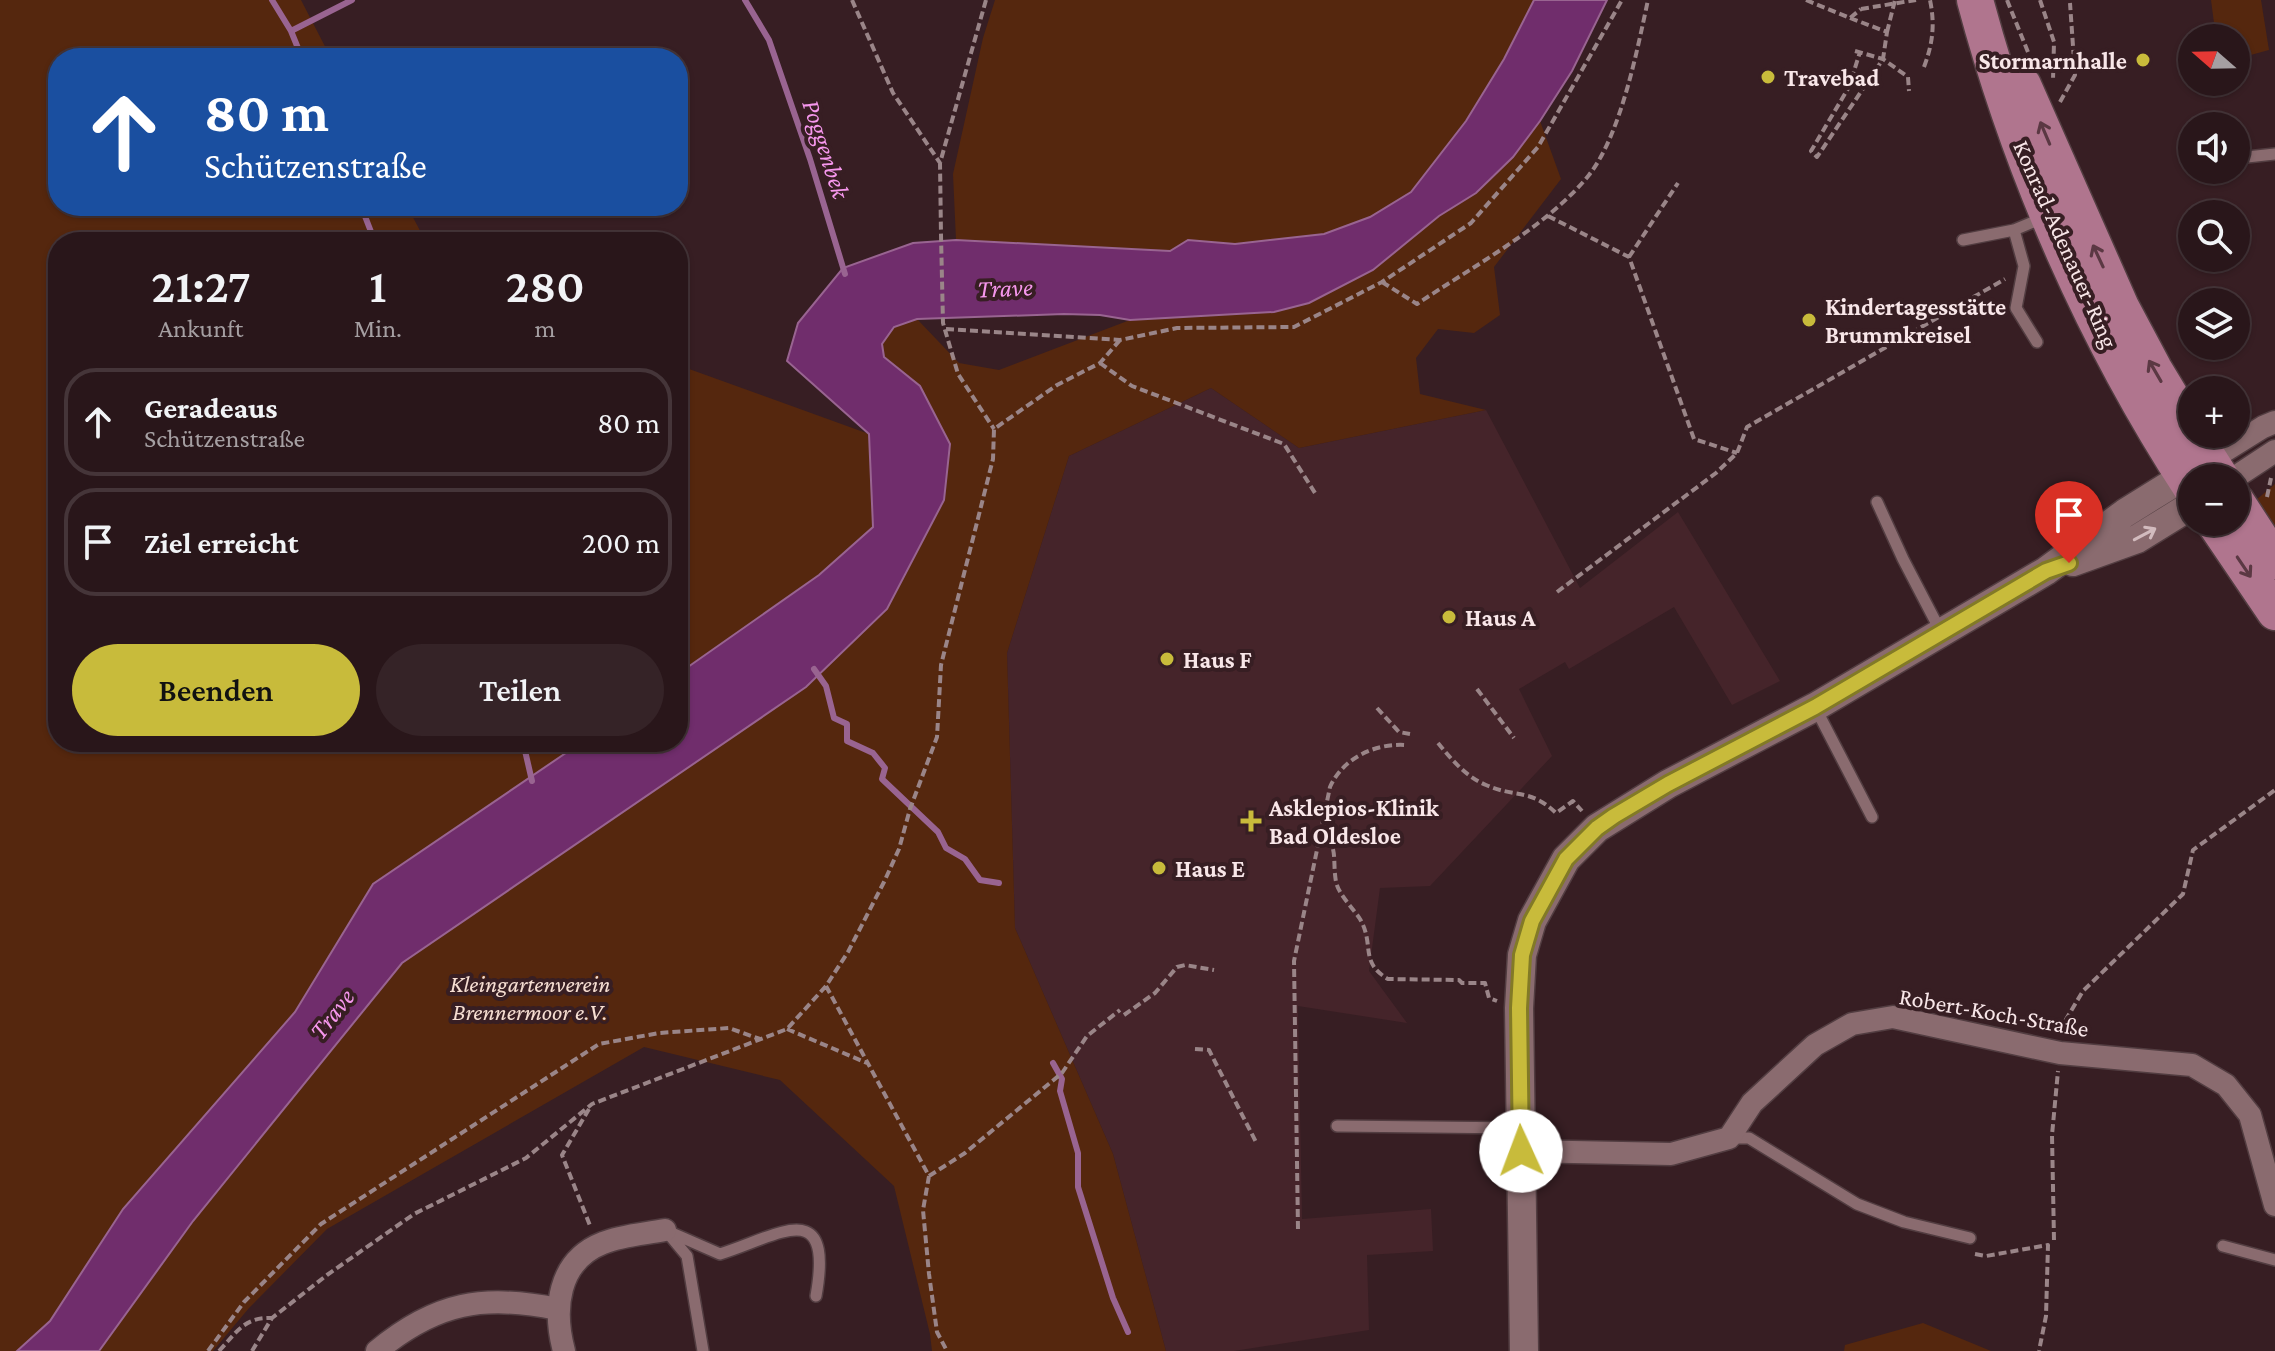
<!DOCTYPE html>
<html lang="de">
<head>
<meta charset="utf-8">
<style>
	:root { --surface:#29161a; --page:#352327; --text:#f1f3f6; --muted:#a59fa2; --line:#453539; --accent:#c8bb3b }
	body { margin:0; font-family:"Crimson Pro",serif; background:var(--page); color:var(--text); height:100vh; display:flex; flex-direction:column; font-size:30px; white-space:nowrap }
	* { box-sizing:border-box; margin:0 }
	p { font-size:26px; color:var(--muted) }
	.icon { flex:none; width:44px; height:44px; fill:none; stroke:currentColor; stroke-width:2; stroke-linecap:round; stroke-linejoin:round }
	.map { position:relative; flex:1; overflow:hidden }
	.sheet { position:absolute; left:48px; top:232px; width:640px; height:520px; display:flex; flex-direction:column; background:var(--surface); border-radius:32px; box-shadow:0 2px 6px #0004,0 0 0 2px var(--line) }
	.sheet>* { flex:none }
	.top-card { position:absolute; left:48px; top:48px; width:640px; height:168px; border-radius:32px; box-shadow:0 2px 6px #0004,0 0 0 2px var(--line); background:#1a4fa0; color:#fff; overflow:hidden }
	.needle { width:52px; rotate:290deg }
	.fabs { position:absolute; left:2178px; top:24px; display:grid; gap:16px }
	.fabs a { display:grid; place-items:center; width:72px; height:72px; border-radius:50%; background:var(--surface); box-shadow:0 2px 6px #0004,0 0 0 2px var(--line); font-size:40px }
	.pin { position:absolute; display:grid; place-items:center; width:68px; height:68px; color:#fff; margin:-82px -34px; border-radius:50% 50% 50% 0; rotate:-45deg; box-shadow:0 0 8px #0007 }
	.pin .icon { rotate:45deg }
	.me { position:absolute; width:88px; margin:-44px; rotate:358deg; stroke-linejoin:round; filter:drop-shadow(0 0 6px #0008) }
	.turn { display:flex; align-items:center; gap:28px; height:168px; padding:0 24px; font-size:36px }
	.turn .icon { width:104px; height:104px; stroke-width:2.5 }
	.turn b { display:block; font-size:56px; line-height:68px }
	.eta { display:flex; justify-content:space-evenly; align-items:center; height:136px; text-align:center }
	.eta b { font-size:48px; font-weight:600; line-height:56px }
	.button { display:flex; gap:16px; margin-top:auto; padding:16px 24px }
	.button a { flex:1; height:92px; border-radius:48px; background:var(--accent); color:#111; font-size:32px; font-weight:600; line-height:92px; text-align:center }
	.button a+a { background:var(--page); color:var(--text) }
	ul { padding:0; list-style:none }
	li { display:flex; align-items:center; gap:24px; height:108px; margin:0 16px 12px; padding:0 8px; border:4px solid var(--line); border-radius:32px }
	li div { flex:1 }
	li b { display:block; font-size:30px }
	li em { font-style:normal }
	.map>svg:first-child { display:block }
	.built { fill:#45242a }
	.green { fill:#55270e }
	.water { fill:#702d6c; stroke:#996491; stroke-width:2 }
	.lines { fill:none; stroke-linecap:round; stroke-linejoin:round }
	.stream { stroke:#996491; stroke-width:6 }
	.service-casing { stroke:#523d41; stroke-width:14 }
	.minor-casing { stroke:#523d41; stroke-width:25 }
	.tertiary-casing { stroke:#523d41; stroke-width:31 }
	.primary-casing { stroke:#523d41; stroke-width:39 }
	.path { stroke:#9a8588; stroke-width:4; stroke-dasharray:8 4; stroke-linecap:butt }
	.service { stroke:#8a6b6f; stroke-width:11 }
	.minor { stroke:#8a6b6f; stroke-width:22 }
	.tertiary { stroke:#8a6b6f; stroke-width:28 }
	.primary { stroke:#b0758e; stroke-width:36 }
	.path-bridge { stroke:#9a8588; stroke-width:4; stroke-dasharray:8 4; stroke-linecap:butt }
	.oneway { stroke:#5b3843 }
	.oneway2 { stroke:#d2bbbe }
	.route-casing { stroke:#827a26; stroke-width:20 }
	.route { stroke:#c8bb3b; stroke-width:14 }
	.poi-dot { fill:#c8bb3b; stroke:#371e23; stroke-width:3 }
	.labels { text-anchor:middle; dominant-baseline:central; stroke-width:8; stroke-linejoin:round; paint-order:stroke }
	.poi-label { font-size:24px; font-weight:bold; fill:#f8e6e8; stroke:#371e23; text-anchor:start }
	.street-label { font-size:24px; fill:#f8e6e8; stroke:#371e23 }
	.park-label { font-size:24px; font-style:italic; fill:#f6ded2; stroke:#371e23 }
	.water-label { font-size:26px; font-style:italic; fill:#f697ed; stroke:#371e23 }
</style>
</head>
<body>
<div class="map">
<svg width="2275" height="1351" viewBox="0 0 2275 1351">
	<rect width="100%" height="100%" fill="#371e23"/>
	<path class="built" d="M1211 388 1299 448 1486 410 1580 588 1678 512 1780 681 1732 705 1674 607 1569 669 1565 662 1519 689 1552 756 1430 886 1380 888 1369 971 1407 1023 1298 1006 1302 1219 1431 1209 1433 1251 1367 1255 1369 1330 1234 1351H1166L1113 1154 1015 928 1007 653 1069 456Z"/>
	<path class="green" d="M0 0H301L331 58H58V206H407L426 242H58V742H582L373 884 295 1012 123 1209 50 1321 17 1351H0Z
		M995 0H1534L1504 59 1466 121 1411 192 1370 217 1324 234 1235 244 1188 240 1170 251 1150 252 956 240 953 174 983 38Z
		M2211 0H2261L2269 50 2236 59V38H2216Z
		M1540 121 1561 179 1494 267 1500 315 1474 333 1438 329 1416 358 1420 394 1486 410 1299 448 1211 388 1069 456 1007 653 1015 928 1113 1154 1166 1351H932L930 1334 894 1186 780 1080 644 1047 327 1229 249 1308 213 1351H99L193 1221 402 963 580 841 887 610 920 386 884 357 882 344 894 327 917 319 959 363 999 370 1130 320 1274 312 1476 193 1513 157Z
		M678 365 869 434 873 527 819 575 678 674Z
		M2275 484V529L2256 500Z
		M1923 1323 1991 1351H1844L1845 1345Z"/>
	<path class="water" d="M1534 0H1607L1572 71 1540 121 1513 157 1476 193 1439 216 1373 270 1309 303 1274 312 1130 320 1100 315 1064 314 917 319 894 327 882 344 884 357 920 386 950 444 944 500 887 609 806 687 402 963 193 1221 99 1351H17L50 1321 123 1209 295 1012 373 884 582 742H678V674L819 575 873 527 869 434 787 361 798 323 843 268 913 243 956 240 1170 251 1188 240 1235 244 1324 234 1370 217 1411 192 1466 121 1504 59Z"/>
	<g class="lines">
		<path class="stream" d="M272 0 291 31 302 58
			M745 0 769 40 810 159 845 274
			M291 31 352 0
			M361 206 375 242
			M814 669 826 686 834 718 847 724V741L873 753 885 768 882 779 938 832 946 848 965 859 980 880 999 883
			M523 742 532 781
			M1053 1063 1062 1079 1060 1091 1078 1153V1187L1113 1298 1128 1332"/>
		<defs>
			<path id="service" d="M2247 157 2275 154
				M2014 230 2024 266 2016 308 2037 342
				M1963 240 2014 230 2045 217
				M1877 502 1903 559 1941 632
				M1815 707 1872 817
				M1337 1126 1520 1128
				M1730 1138H1749L1857 1204 1904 1222 1970 1238
				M665 1230 720 1254C778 1236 834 1194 816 1296
				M667 1232 687 1256 703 1351
				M2223 1246 2275 1260"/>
			<path id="minor" d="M2210 460 2263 427 2275 422
				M2234 478 2275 451
				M1521 1151 1671 1154 1729 1138 1752 1103 1815 1045 1852 1024 1893 1017 2060 1053 2192 1065 2226 1085 2250 1115 2275 1205
				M377 1351C436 1302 484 1294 557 1309
				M564 1351C553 1310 557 1261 603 1243 622 1235 644 1234 665 1230"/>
			<path id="tertiary" d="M2073 562 2137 539 2192 505
				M1524 1351 1519 1008 1522 955 1532 921 1566 859 1597 828 1668 784 1815 707 2046 571 2125 513 2199 467"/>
			<path id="primary" d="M1975 0C2021 172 2095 340 2192 489
				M2023 85 2121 307 2154 369 2192 432
				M2193 434 2221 478
				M2236 501 2275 561
				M2214 522 2275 612"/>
		</defs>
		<use href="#service" class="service-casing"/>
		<use href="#minor" class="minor-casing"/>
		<use href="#tertiary" class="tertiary-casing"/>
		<use href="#primary" class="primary-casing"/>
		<path class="path" d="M852 0 893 93 940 163
			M986 0 940 163 941 235 943 323 958 374 994 429
			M1806 0 1850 18 1861 9
			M2007 0 2030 57
			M2040 0 2054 42 2053 80
			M1850 18 1887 32 1883 59 1817 157 1811 151 1849 87 1860 52
			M1887 32 1895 0
			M1855 51 1883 59 1908 77 1909 91
			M1924 67C1933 43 1935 24 1930 0
			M2060 102 2075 75 2070 3
			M1548 216 1629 257 1694 439 1737 453
			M1629 257 1678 183
			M1382 282 1417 304C1472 267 1548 226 1589 175 1621 134 1637 51 1648 0
			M946 329 1120 340 1177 328 1294 327 1382 282 1471 223 1538 147 1622 0
			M1100 363 1132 386 1284 444 1315 493
			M2267 497 2271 478
			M1557 592 1716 473 1737 453 1747 427 2005 279
			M1477 689 1514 738
			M1377 708 1399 732 1410 734
			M1438 743C1452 760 1465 776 1486 785 1515 798 1530 788 1556 813L1573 801 1582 811
			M1322 828C1339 850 1332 858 1336 882 1339 895 1353 908 1360 919 1375 945 1359 962 1388 979L1459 980 1462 983H1485L1489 998 1497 1001
			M826 986 929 1176 923 1210 929 1274 937 1332 947 1351
			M1124 1015 1155 993 1177 967 1185 965 1214 970
			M787 1029 867 1063
			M2059 1031 2083 991 2183 894 2193 850 2275 790
			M1195 1049 1209 1050 1257 1144
			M589 1109 562 1155 591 1228
			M929 1176 965 1153 1062 1073 1087 1036 1120 1010
			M1298 1229 1294 961 1330 787C1343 758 1375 743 1406 745
			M2054 1240 2052 1135 2058 1071
			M1975 1254 1986 1256 2048 1245 2046 1316 2039 1351
			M208 1351 244 1302 321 1224 599 1044 659 1033 729 1028 760 1039
			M219 1351C236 1333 244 1317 271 1318
			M252 1351 272 1318 327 1275 414 1214 526 1158 592 1104 787 1029 826 986 848 952 884 882 899 849 910 809 937 737 941 665 993 459 994 429 1057 385 1100 363 1120 340"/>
		<use href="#service" class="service"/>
		<use href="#minor" class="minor"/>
		<use href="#tertiary" class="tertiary"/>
		<use href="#primary" class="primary"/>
		<path class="path-bridge" d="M1861 9 1916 0"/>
	</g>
	<defs><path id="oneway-shaft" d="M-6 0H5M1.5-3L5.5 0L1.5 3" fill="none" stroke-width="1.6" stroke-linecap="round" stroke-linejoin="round" transform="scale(2)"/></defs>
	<g class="oneway">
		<use href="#oneway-shaft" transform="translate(2045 133) rotate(-113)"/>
		<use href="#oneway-shaft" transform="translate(2098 256) rotate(-115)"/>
		<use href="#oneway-shaft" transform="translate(2155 371) rotate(-120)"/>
		<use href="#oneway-shaft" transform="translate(2244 567) rotate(56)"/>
	</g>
	<use class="oneway2" href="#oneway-shaft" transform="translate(2145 534) rotate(-28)"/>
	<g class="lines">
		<defs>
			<path id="route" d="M1521 1151 1519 1008 1522 955 1532 921 1566 859 1597 828 1614 816 1668 784 1815 707 2046 571 2069 563"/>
		</defs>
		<use href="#route" class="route-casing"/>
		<use href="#route" class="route"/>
	</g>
	<g class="poi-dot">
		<circle cx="2143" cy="60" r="8"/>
		<circle cx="1768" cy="77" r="8"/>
		<circle cx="1809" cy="320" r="8"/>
		<circle cx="1449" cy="617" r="8"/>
		<circle cx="1167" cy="659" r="8"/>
		<path d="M1247 809h8v8h8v8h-8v8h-8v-8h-8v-8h8z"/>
		<circle cx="1159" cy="868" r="8"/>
	</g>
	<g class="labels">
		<g class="poi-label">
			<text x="2127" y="60" text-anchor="end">Stormarnhalle</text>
			<text x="1784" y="77">Travebad</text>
			<text x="1825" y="306">Kindertagesstätte<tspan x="1825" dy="28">Brummkreisel</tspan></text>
			<text x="1465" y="617">Haus A</text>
			<text x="1183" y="659">Haus F</text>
			<text x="1269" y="807">Asklepios-Klinik<tspan x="1269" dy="28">Bad Oldesloe</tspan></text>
			<text x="1175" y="868">Haus E</text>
		</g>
		<g class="street-label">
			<text transform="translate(2066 244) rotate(66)">Konrad-Adenauer-Ring</text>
			<text transform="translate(1994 1012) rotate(10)">Robert-Koch-Straße</text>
		</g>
		<g class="park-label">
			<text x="530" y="983">Kleingartenverein<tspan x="530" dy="28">Brennermoor e.V.</tspan></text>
		</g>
		<g class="water-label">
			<text transform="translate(826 149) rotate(72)">Poggenbek</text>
			<text transform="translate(1005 288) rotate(-2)">Trave</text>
			<text transform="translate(332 1014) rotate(-52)">Trave</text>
		</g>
	</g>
</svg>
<div class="fabs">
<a><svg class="needle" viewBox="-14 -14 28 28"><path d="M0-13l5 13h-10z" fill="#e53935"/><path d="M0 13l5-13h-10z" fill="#a59fa2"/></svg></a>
<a><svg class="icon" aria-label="sound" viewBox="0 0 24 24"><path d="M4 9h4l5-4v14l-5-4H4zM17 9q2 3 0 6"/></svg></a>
<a><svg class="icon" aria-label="search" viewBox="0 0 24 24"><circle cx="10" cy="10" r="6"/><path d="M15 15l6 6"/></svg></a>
<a><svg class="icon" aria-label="layers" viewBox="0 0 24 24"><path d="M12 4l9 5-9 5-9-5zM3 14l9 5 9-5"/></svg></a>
<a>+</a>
<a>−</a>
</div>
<div class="pin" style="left:2069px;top:563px;background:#d93025"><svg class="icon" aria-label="arrive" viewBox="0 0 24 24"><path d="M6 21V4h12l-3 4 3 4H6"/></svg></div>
<svg class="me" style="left:1521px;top:1151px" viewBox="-20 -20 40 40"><circle r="19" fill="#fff"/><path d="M0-13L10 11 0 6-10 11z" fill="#c8bb3b"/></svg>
<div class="top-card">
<div class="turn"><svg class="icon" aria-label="ahead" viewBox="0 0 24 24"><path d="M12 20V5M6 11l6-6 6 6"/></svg><div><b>80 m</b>Schützenstraße</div></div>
</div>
<section class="sheet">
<div class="eta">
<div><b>21:27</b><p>Ankunft</p></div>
<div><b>1</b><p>Min.</p></div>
<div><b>280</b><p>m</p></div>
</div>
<ul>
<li><svg class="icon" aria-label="ahead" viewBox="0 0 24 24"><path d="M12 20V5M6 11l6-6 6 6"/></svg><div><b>Geradeaus</b><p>Schützenstraße</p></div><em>80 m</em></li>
<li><svg class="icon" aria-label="arrive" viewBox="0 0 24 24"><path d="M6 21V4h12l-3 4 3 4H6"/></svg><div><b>Ziel erreicht</b></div><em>200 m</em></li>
</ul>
<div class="button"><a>Beenden</a><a>Teilen</a></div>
</section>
</div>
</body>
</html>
